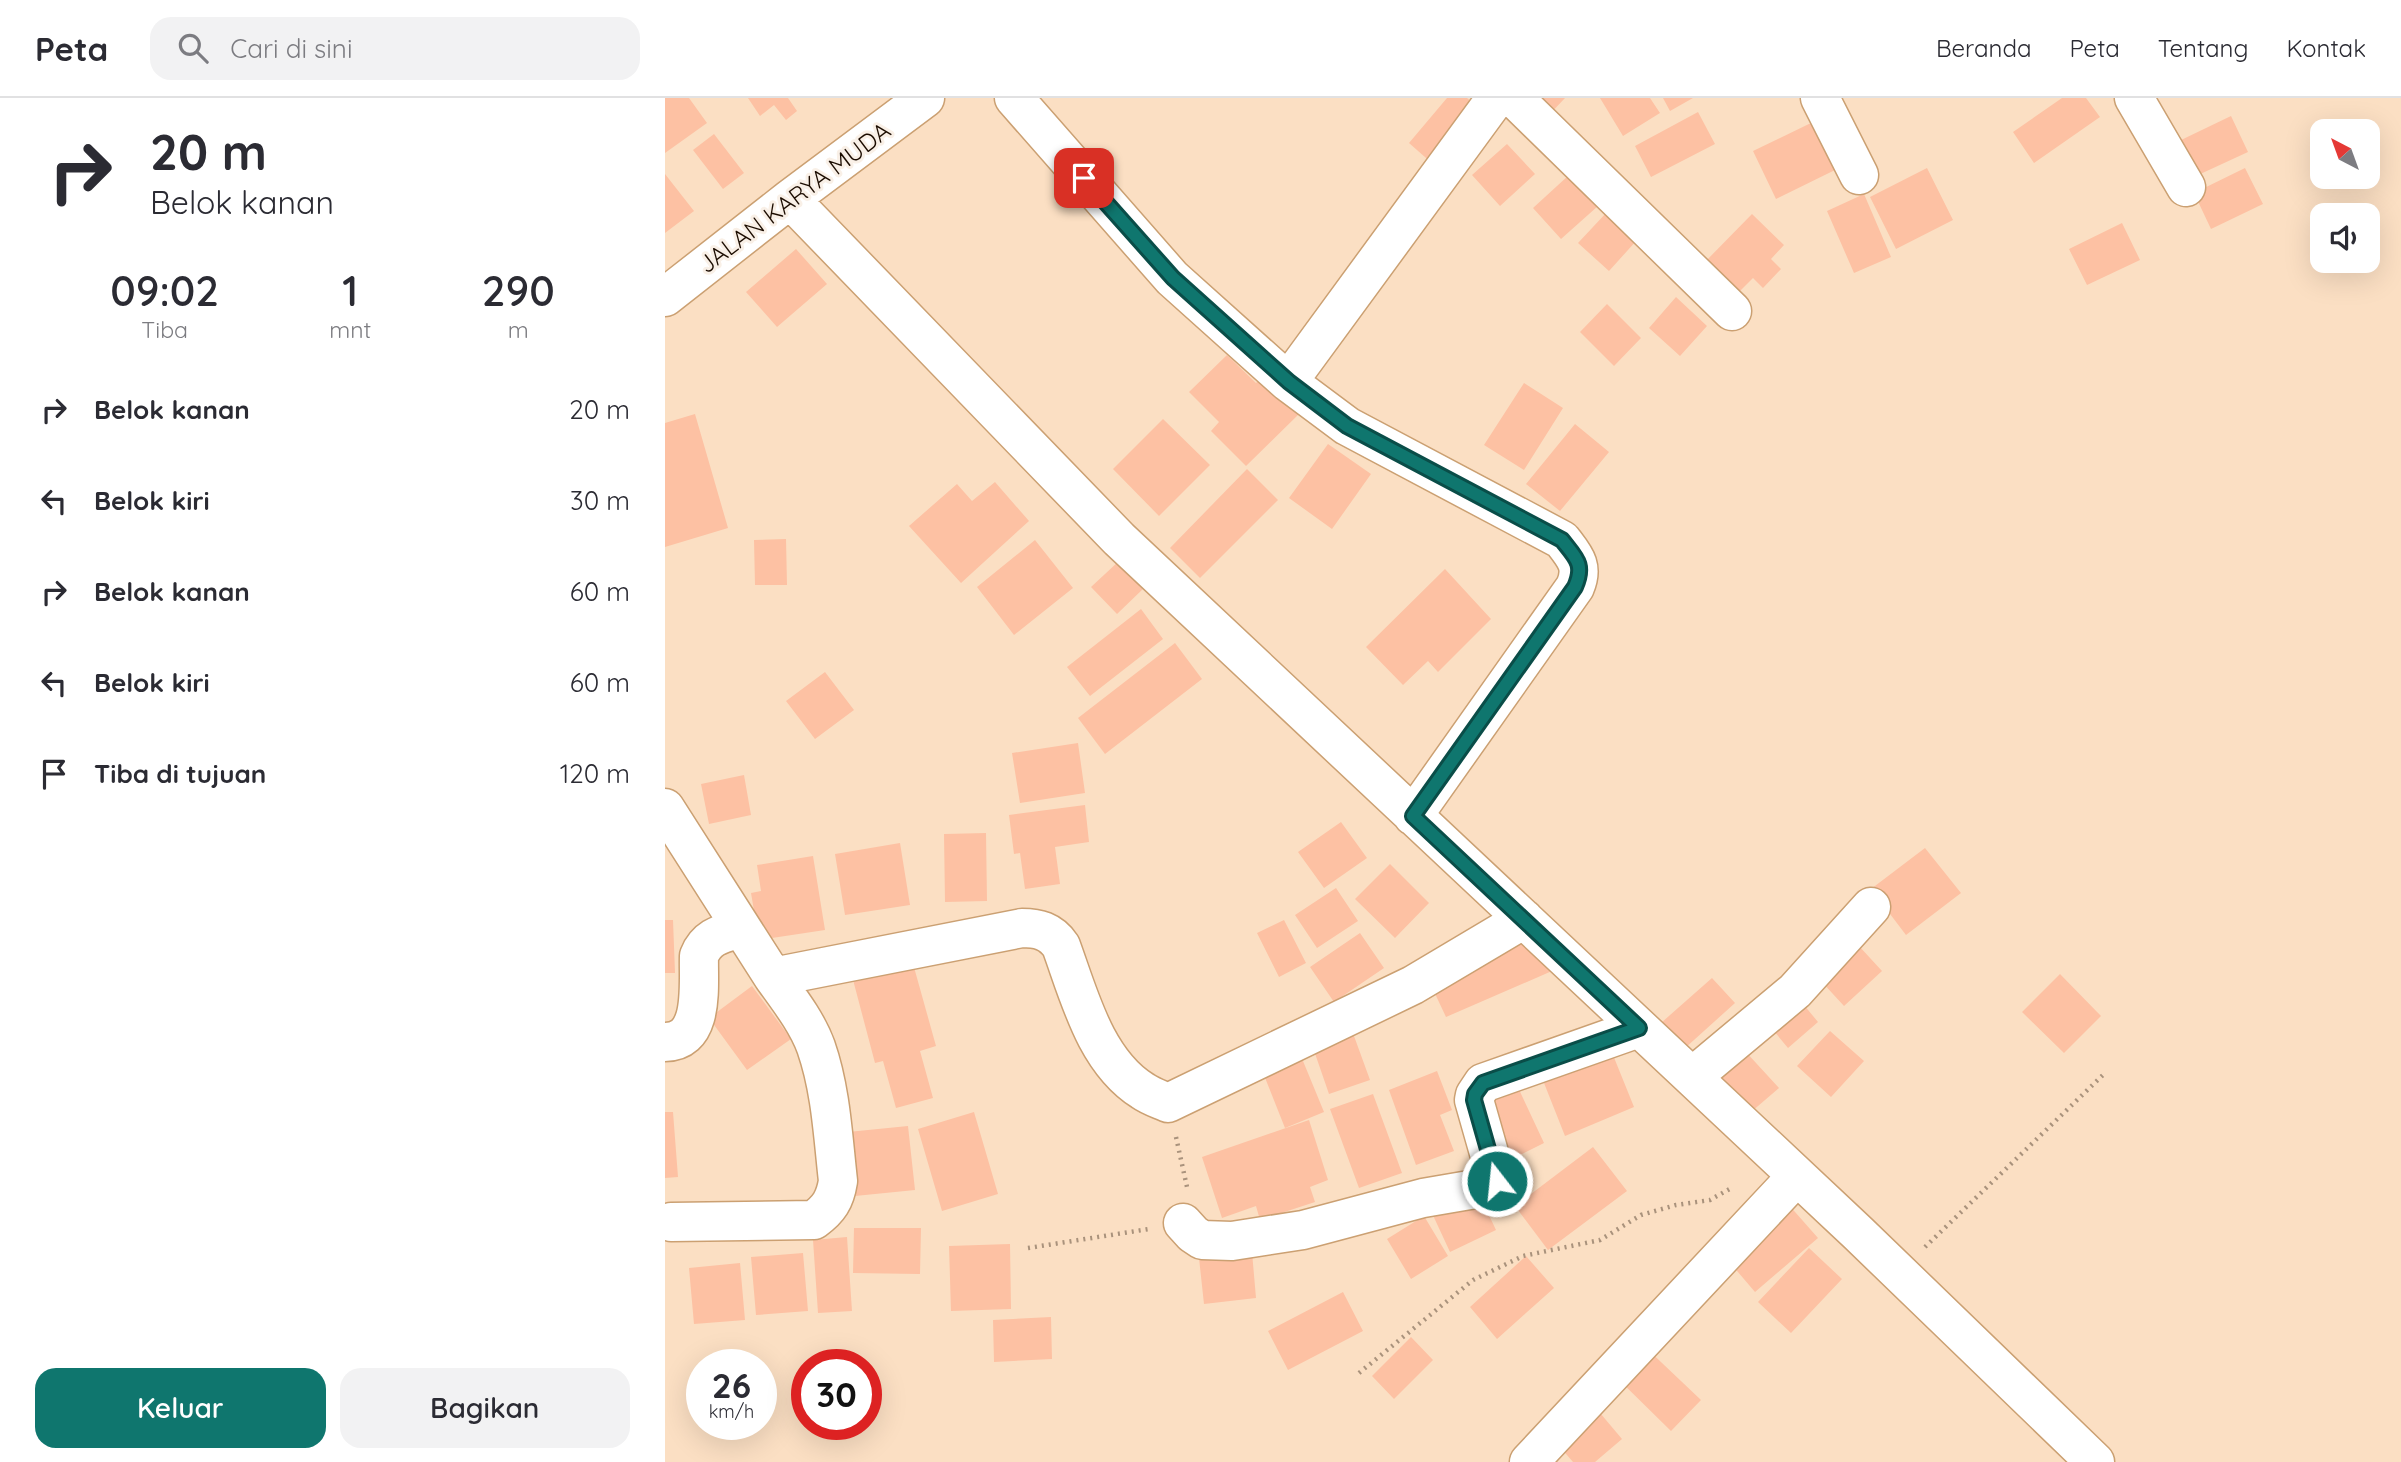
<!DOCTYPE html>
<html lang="id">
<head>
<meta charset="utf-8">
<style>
	:root { --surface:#fff; --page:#f2f2f3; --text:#2b2b33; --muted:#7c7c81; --line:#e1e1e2; --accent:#0f766e }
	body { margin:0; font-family:Quicksand,sans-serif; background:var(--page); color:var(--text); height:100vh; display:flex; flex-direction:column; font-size:26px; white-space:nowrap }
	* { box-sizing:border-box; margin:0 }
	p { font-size:23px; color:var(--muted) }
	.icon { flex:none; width:38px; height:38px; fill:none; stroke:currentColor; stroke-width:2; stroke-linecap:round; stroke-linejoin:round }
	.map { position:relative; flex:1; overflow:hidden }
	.drawer { display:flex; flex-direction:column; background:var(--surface); width:665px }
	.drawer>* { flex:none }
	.hud { background:#fff; color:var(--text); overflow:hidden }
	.needle { width:46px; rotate:319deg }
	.tools { position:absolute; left:1645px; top:21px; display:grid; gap:14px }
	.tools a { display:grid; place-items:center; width:70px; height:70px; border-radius:14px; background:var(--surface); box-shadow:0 7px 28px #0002; font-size:35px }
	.speed { position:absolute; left:21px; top:1251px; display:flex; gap:14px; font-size:35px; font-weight:700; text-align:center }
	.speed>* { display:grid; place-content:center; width:91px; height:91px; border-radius:50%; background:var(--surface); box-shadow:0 7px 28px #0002; line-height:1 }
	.speed small { font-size:18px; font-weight:400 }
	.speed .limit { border:10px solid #d22; background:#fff; color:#111 }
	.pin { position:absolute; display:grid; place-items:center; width:60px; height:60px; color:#fff; margin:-30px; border-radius:14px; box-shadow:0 4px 10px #0006 }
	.me { position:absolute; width:77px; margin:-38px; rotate:344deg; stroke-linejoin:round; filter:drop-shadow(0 0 5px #0008) }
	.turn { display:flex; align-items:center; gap:24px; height:147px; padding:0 35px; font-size:32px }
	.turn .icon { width:91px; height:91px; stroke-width:2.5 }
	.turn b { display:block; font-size:49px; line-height:60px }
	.eta { display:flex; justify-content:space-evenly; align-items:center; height:119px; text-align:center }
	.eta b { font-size:42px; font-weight:600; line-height:49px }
	.primary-button { display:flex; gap:14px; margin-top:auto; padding:14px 35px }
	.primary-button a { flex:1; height:80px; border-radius:21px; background:var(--accent); color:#fff; font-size:28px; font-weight:600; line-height:80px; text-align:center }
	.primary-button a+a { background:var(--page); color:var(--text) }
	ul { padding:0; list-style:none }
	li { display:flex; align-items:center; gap:21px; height:91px; padding:0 35px }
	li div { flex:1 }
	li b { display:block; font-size:26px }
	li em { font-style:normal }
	header { display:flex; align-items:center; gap:42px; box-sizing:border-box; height:98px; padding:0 35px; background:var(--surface); border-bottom:2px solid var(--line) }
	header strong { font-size:33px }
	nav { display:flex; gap:38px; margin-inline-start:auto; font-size:24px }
	.search { width:490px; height:63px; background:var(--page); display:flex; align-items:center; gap:18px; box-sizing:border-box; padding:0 24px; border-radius:21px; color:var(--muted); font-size:26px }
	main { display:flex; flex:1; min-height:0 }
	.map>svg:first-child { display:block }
	.building { fill:#fdc1a3 }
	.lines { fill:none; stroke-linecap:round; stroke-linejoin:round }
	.minor-casing { stroke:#cba072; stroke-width:41 }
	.path { stroke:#a9927c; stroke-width:4.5; stroke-dasharray:2 5; stroke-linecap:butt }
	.minor { stroke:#fff; stroke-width:38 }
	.route-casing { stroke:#0a4d48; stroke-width:18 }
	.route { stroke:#0f766e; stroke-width:12 }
	.labels { text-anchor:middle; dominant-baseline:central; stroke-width:6; stroke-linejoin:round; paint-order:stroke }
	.street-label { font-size:24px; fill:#1b0c00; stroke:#f9f0e7 }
</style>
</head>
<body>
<header>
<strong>Peta</strong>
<div class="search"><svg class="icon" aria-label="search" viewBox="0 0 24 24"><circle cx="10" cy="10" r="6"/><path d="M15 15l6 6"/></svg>Cari di sini</div>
<nav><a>Beranda</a><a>Peta</a><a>Tentang</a><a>Kontak</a></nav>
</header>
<main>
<section class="drawer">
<div class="hud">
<div class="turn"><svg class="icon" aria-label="right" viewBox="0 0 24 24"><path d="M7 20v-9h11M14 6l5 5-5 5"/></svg><div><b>20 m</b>Belok kanan</div></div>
</div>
<div class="eta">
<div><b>09:02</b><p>Tiba</p></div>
<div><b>1</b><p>mnt</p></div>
<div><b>290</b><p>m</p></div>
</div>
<ul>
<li><svg class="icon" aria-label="right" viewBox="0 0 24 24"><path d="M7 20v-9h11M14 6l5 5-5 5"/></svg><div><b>Belok kanan</b></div><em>20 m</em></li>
<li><svg class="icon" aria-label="left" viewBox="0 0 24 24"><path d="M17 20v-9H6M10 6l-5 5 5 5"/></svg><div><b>Belok kiri</b></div><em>30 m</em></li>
<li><svg class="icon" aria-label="right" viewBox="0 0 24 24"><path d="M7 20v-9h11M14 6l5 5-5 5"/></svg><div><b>Belok kanan</b></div><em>60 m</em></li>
<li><svg class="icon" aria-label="left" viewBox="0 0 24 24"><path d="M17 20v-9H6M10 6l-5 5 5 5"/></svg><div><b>Belok kiri</b></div><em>60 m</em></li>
<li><svg class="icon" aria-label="arrive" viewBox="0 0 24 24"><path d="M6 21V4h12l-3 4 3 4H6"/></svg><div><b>Tiba di tujuan</b></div><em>120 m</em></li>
</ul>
<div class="primary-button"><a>Keluar</a><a>Bagikan</a></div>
</section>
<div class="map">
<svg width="1736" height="1364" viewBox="0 0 1736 1364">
	<rect width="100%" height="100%" fill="#fbdfc3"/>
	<path class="building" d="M0 0H24L42 25 0 55Z
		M83 0H123L132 13 121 22 109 7 95 18Z
		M782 0H802L816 12 769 67 744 45Z
		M863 0H900L882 19Z
		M935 0H985L995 15 958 38Z
		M998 0H1028L1005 13Z
		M1397 0H1421L1435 19 1369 65 1348 34Z
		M1033 14 1050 46 986 79 970 48Z
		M1566 18 1583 54 1531 78 1514 43Z
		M1148 24 1170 72 1111 101 1088 53Z
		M49 36 79 75 58 91 28 52Z
		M842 46 870 76 835 108 807 77Z
		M1262 70 1288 122 1231 151 1205 99Z
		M1580 70 1598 106 1546 131 1529 95Z
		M0 76 29 113 0 135Z
		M904 77 933 108 896 141 868 110Z
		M1199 96 1226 159 1189 175 1162 113Z
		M942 114 972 142 944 173 913 145Z
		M1087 116 1119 147 1106 161 1116 171 1098 190 1088 180 1070 198 1038 166Z
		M1457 125 1475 162 1422 187 1404 151Z
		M131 151 162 186 112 229 81 194Z
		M1011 199 1042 228 1015 258 984 230Z
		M942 206 976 240 949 268 915 234Z
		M562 257 591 285 598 279 635 315 581 368 546 333 554 324 524 294Z
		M859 285 898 310 859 372 819 347Z
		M30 316 63 430 0 449V325Z
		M498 321 545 367 494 418 448 371Z
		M910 326 944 354 895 413 861 386Z
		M663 346 706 376 667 431 624 400Z
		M582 371 613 402 535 480 505 450Z
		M330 384 364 423 296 485 244 428 292 386 307 403Z
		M121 441 122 487H90L89 442Z
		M370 442 408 490 349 537 312 489Z
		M454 463 479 490 452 516 426 489Z
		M780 471 826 521 773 574 763 563 738 587 701 549Z
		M476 511 498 541 425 598 402 569Z
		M510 545 537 581 440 656 413 620Z
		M160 574 189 612 150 641 121 603Z
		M413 645 420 695 355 705 347 655Z
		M79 677 86 717 44 726 36 686Z
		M420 707 424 744 390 749 395 786 360 791 355 755 349 756 344 717Z
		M676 724 702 760 659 790 633 754Z
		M321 735 322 803 280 804 279 736Z
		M235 745 245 807 180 817 170 756Z
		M1260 750 1296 795 1241 837 1206 791Z
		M148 758 160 832 94 842 86 795 96 793 92 767Z
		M725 766 764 805 730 840 690 801Z
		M671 790 693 823 652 850 630 817Z
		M0 822H8L10 875H0Z
		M619 822 641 865 614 879 592 835Z
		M695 835 719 870 669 904 645 869Z
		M872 838 887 873 781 919 765 885Z
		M1194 848 1217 873 1179 908 1156 883Z
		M247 862 271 948 255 953 268 1000 231 1010 218 963 210 965 187 878Z
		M1395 876 1436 918 1399 955 1357 914Z
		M1047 880 1070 905 1019 951 996 925Z
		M87 888 126 941 82 972 44 920Z
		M1134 901 1153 924 1123 950 1104 927Z
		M685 927 705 982 664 996 645 941Z
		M1165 933 1199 963 1166 999 1132 968Z
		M631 946 659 1014 620 1030 593 962Z
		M1080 953 1114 990 1079 1020 1047 984Z
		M948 957 969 1009 900 1038 879 985Z
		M772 973 787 1012 775 1017 789 1053 751 1067 724 992Z
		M850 983 879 1045 845 1062 815 1000Z
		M708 996 737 1075 694 1090 665 1011Z
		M0 1014H8L13 1079 0 1080Z
		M309 1014 333 1096 277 1113 253 1031Z
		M644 1022 663 1082 645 1089 650 1104 595 1122 591 1108 557 1120 537 1059Z
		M243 1028 250 1092 190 1098 183 1034Z
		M928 1049 962 1093 883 1152 850 1108Z
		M812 1092 831 1132 785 1154 766 1113Z
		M1123 1106 1153 1140 1090 1194 1061 1160Z
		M759 1118 783 1158 746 1181 722 1141Z
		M189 1130H256L255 1176 188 1175Z
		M182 1139 187 1213 153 1215 148 1142Z
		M345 1146 346 1211 286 1213 284 1148Z
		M1144 1150 1177 1181 1126 1235 1093 1204Z
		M587 1154 591 1200 539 1206 534 1160Z
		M138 1155 143 1213 91 1217 86 1159Z
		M861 1158 889 1190 832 1241 805 1209Z
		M75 1165 80 1222 29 1226 24 1170Z
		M678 1194 698 1233 623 1272 603 1233Z
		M386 1219 387 1261 329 1264 328 1222Z
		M746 1239 768 1262 729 1301 707 1278Z
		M977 1246 1036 1302 1006 1333 948 1276Z
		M930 1309 957 1341 930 1364H908L889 1342Z"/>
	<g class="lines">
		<defs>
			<path id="minor" d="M349 0 507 180 623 284 682 328 897 442C910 459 919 468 910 489L748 718
				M849 0 1067 213
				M1155 0 1194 77
				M1469 0 1521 89
				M125 101 454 441 1193 1135 1430 1364
				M0 199 125 101 260 0
				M623 284 831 0
				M0 710 108 879 357 830C373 830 386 833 396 848 414 897 430 963 478 993 485 998 494 1001 503 1005L748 887 859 821
				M0 944C41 944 33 886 34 858 42 838 57 836 76 830
				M1027 979 1130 893 1206 809
				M6 1124 149 1122C164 1111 170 1102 173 1083 168 1039 166 992 151 949 142 924 123 900 108 879
				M518 1125 528 1136 537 1142 567 1143 638 1132 758 1100 828 1088 832 1083 809 1002 810 997 818 985 974 930
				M864 1364 1132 1078"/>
		</defs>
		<use href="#minor" class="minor-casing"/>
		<path class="path" d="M511 1039 522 1089
			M1260 1149 1440 975
			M363 1150 484 1131
			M694 1275 808 1182 858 1158 935 1142 976 1117 1011 1107 1045 1102 1068 1089"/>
		<use href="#minor" class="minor"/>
	</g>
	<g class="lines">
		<defs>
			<path id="route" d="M419 80 508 180 624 284 682 328 897 442C911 460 920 466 910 489L748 718 974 930 818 985 810 996 809 1002 832 1083"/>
		</defs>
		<use href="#route" class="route-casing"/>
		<use href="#route" class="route"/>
	</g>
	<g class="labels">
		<g class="street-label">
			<text transform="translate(129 99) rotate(-37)">JALAN KARYA MUDA</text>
		</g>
	</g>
</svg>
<div class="tools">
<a><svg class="needle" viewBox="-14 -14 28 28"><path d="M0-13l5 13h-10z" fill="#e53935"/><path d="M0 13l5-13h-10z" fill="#7c7c81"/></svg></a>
<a><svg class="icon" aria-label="sound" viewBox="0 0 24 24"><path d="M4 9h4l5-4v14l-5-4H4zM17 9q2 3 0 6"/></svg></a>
</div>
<div class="speed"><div>26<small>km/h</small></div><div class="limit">30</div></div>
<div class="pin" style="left:419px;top:80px;background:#d93025"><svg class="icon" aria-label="arrive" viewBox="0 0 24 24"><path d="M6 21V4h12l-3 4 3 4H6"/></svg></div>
<svg class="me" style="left:832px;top:1083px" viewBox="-20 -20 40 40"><circle r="17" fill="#0f766e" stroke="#fff" stroke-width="3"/><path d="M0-11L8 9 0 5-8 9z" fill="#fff"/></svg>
</div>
</main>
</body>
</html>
